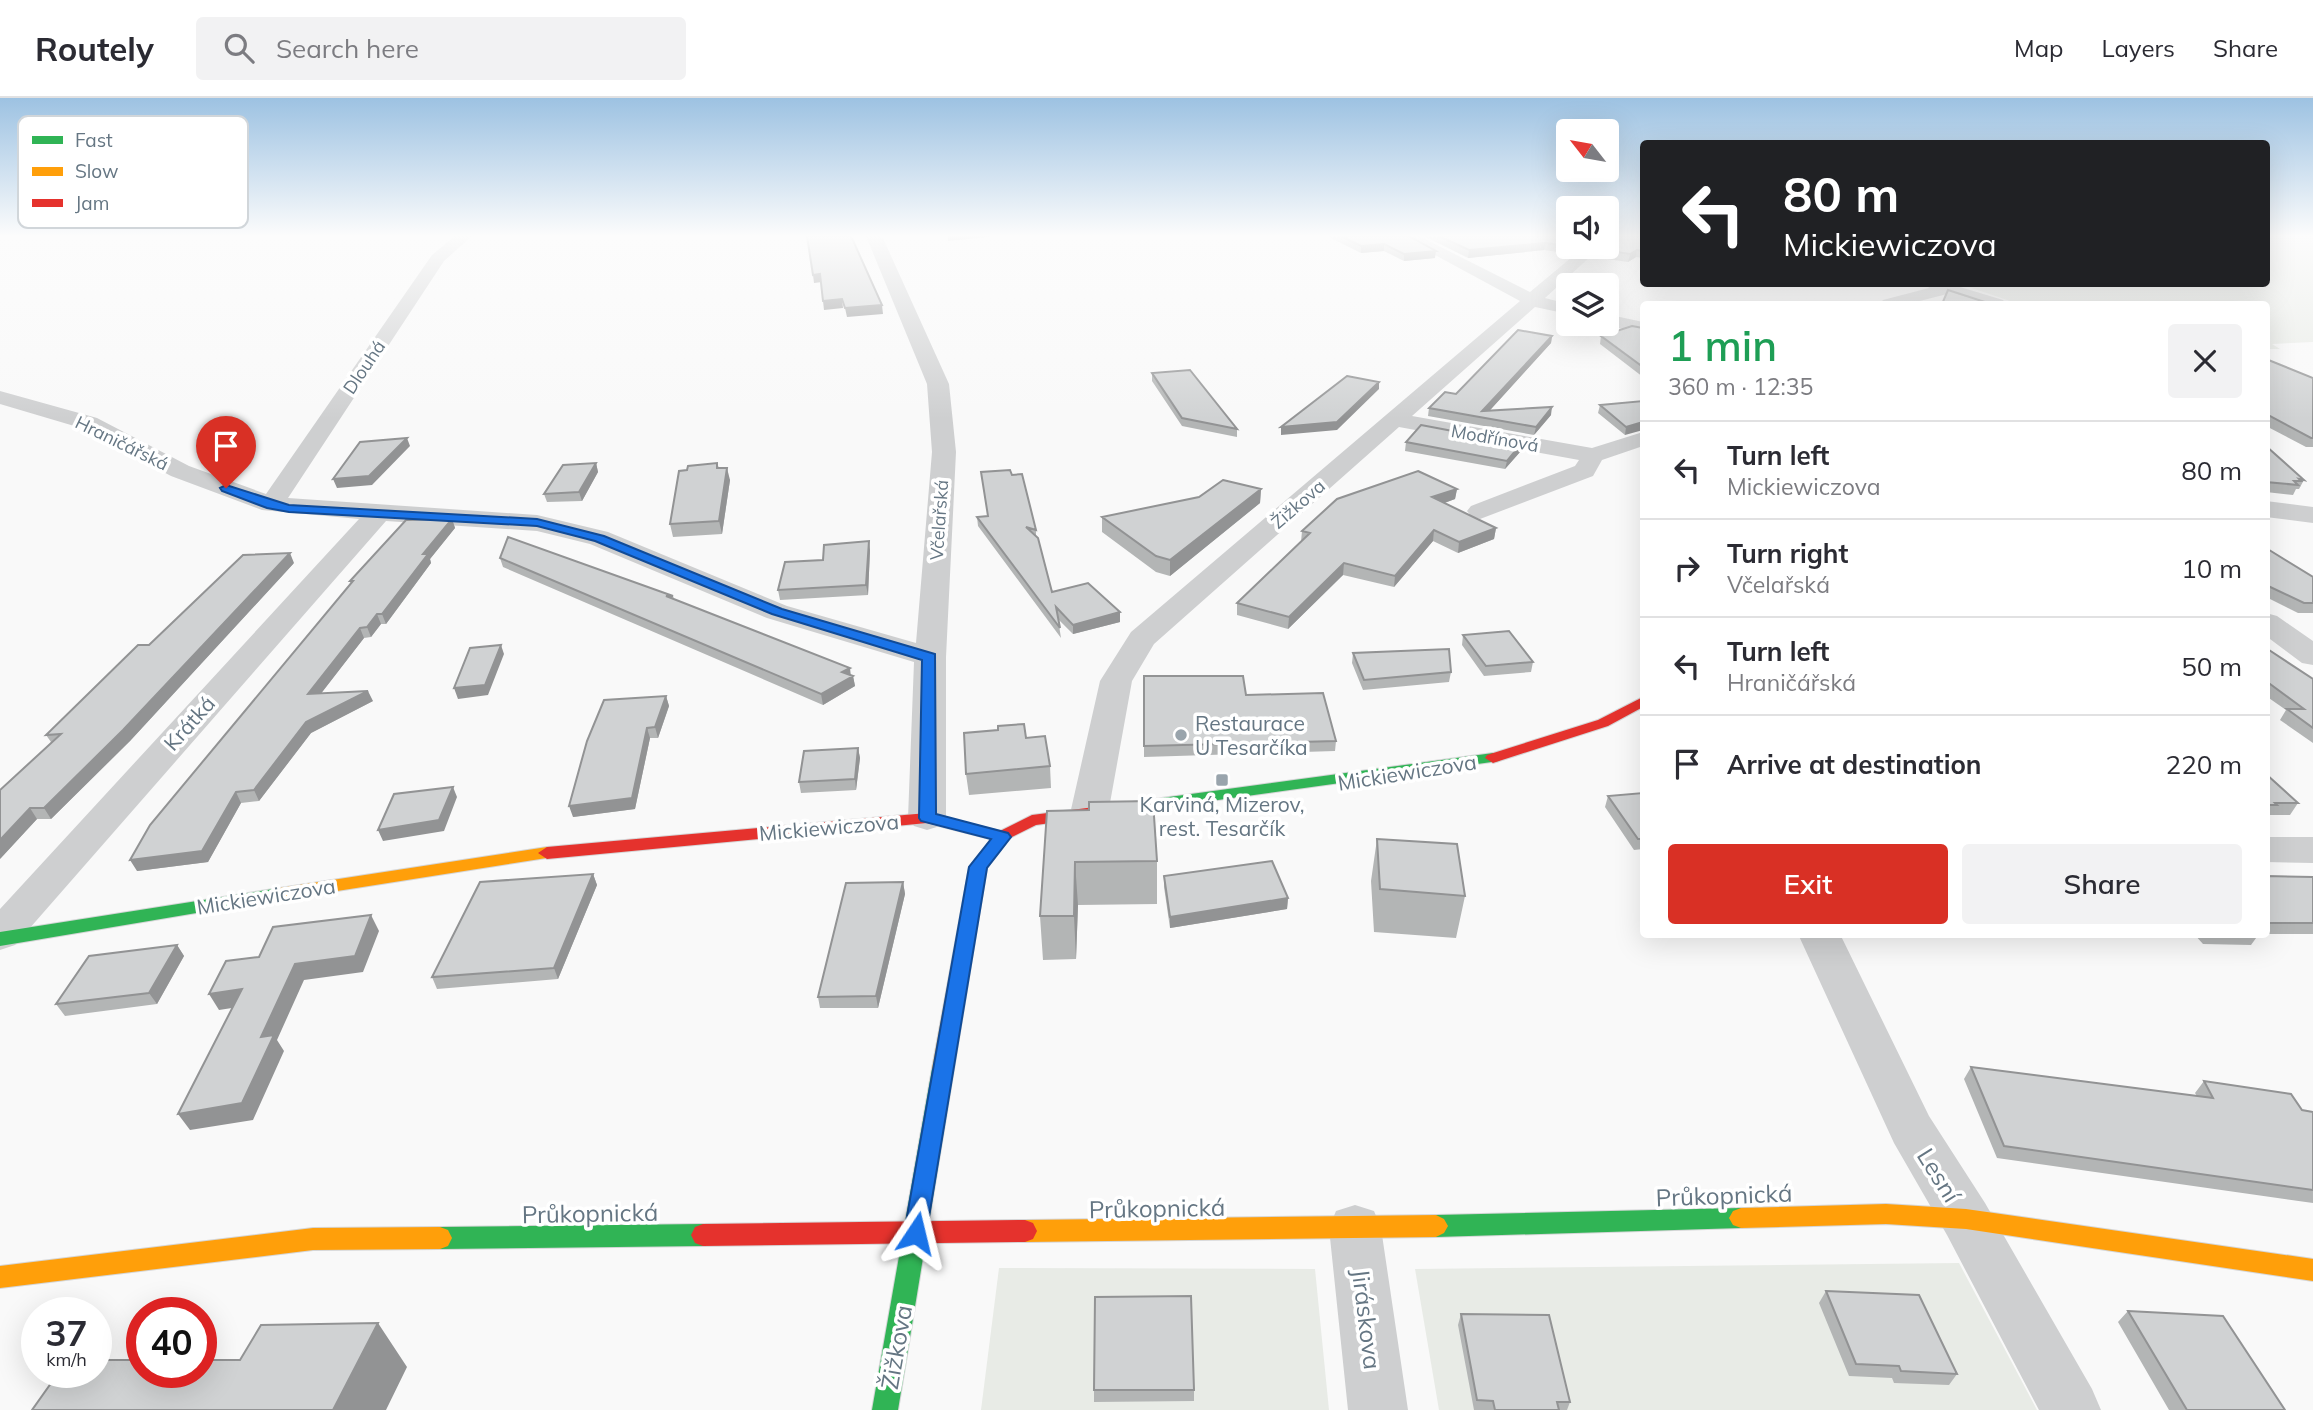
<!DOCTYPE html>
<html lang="en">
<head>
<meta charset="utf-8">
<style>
	:root { --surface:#fff; --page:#f2f2f3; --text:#2b2b33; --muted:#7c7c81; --line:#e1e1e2; --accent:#d93025 }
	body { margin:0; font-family:Mulish,sans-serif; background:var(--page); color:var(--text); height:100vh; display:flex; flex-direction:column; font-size:26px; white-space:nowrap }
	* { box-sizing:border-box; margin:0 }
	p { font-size:23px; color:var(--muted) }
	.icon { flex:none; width:38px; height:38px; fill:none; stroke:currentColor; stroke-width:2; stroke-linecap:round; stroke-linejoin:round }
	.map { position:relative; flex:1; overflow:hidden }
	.sheet { position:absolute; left:1640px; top:203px; width:630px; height:637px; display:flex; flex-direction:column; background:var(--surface); border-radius:7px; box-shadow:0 7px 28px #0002 }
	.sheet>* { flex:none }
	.hud { position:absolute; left:1640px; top:42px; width:630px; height:147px; border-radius:7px; box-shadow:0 7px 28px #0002; background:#202124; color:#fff; overflow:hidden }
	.needle { width:46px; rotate:301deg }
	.tools { position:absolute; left:1556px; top:21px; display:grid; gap:14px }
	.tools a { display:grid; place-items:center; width:63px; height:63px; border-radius:7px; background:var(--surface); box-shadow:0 7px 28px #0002; font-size:35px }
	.speed { position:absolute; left:21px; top:1199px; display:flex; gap:14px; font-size:35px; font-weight:700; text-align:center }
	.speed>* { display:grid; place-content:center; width:91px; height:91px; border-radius:50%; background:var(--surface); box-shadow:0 7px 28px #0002; line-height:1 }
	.speed small { font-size:18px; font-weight:400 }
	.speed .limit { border:10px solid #d22; background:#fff; color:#111 }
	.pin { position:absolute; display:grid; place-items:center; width:60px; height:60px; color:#fff; margin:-72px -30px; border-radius:50% 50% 50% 0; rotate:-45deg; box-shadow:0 0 7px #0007 }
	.pin .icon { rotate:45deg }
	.me { position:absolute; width:77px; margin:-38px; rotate:10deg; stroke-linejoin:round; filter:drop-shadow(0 0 5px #0008) }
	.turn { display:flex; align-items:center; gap:24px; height:147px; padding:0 28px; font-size:32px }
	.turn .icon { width:91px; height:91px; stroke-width:2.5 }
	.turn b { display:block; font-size:49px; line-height:60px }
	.round { display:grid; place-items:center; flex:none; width:74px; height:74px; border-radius:7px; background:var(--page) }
	.head { display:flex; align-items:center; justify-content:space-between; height:119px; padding:0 28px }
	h1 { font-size:42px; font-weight:600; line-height:52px; color:#1e9e55 }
	.button { display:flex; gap:14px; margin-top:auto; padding:14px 28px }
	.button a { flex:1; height:80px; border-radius:7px; background:var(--accent); color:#fff; font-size:28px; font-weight:600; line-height:80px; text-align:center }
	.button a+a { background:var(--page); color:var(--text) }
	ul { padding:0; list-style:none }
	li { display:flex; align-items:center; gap:21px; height:98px; padding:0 28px; border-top:2px solid var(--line) }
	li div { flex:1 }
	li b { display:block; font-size:26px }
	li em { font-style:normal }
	header { display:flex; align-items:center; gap:42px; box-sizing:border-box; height:98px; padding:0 35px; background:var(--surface); border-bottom:2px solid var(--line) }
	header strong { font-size:33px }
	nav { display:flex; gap:38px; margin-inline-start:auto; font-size:24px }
	.search { width:490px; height:63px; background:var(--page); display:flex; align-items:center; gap:18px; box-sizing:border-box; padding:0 24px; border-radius:7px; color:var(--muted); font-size:26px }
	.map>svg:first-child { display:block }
	.green { fill:#e8ebe6 }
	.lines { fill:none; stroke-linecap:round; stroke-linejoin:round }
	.fast-casing { stroke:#d5d6d7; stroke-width:2 }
	.slow-casing { stroke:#d5d6d7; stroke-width:2 }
	.jam-casing { stroke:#d5d6d7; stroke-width:2 }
	.street { fill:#cecfd0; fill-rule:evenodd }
	.fast { fill:#30b455; fill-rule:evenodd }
	.slow { fill:#ff9f0a; fill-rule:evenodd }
	.jam { fill:#e5322d; fill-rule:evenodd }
	.wall { fill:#b3b5b5 }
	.shaded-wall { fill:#929394 }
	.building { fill:#d0d2d3; stroke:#929394; stroke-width:2 }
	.route { fill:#1a73e8; stroke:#114b97; stroke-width:2 }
	.poi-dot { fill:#99a4ac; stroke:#fff; stroke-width:2.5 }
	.labels { text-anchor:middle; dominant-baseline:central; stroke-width:7; stroke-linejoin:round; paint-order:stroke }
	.far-street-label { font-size:18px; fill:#657683; stroke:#fff }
	.street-label { font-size:21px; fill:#657683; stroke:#fff }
	.poi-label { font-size:21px; fill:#657683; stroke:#fff; text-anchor:start }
	.near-street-label { font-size:24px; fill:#657683; stroke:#fff }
	.key { fill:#fff; stroke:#d1d6da; stroke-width:2 }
	.key-label { font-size:19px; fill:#657683 }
</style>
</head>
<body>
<header>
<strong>Routely</strong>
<div class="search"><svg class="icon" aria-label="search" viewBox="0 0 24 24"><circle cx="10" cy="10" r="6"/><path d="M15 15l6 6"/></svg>Search here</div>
<nav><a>Map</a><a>Layers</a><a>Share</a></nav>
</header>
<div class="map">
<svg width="2313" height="1312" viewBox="0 0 2313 1312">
	<rect width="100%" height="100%" fill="#f9f9f9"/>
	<path class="green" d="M2266 138H2313V244L2272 246 2280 251H2266V206H2019L1960 186H2266Z
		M1959 1165 2037 1312H1439L1415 1171Z
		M999 1170 1315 1171 1329 1312H981Z"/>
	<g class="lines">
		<defs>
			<path id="fast" d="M1493 655 1501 660 1499 663 1110 717 1102 712 1110 707Z
				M280 790 286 792 289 796 286 800 0 848V834Z
				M943 963 950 965 954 971 898 1312H872L932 971 936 965Z
				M1741 1110 1749 1113 1753 1120 1749 1127 1741 1130 1436 1139 1428 1135 1424 1128 1428 1121 1436 1117Z
				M703 1126 711 1129 715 1137 711 1145 703 1148 440 1151 432 1148 428 1140 432 1132 440 1129Z"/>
			<path id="slow" d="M1002 734 1011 739 987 770 954 971 950 977 943 979 936 977 932 971 969 769 996 735Z
				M547 749 556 755 553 759 280 802 274 800 271 796 274 792 280 790Z
				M1886 1106 1966 1111 2313 1161V1183L1966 1131 1886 1126 1741 1130 1733 1127 1729 1120 1733 1113 1741 1110Z
				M1436 1117 1444 1121 1448 1128 1444 1135 1436 1139 1025 1144 1017 1141 1013 1133 1017 1125 1025 1122Z
				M440 1129 448 1132 452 1140 448 1148 440 1151 313 1152 0 1190V1168L313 1130Z"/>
			<path id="jam" d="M1643 599V609L1608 628 1499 663 1493 665 1485 660 1487 657 1598 622Z
				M1110 707 1116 708 1118 712 1116 716 1036 727 1002 744 927 725 547 761 538 755 547 749 927 715 1000 733 1032 717Z
				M1025 1122 1033 1125 1037 1133 1033 1141 1025 1144 703 1148 695 1145 691 1137 695 1129 703 1126Z"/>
		</defs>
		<use href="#fast" class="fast-casing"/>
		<use href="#slow" class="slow-casing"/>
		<use href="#jam" class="jam-casing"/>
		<path class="street" d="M455 138H472L444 163 288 400 537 417 608 434 787 508 916 545 932 354 927 286 866 138H882L949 286 956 354 946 559V720L940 728 927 732 914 728 908 720 914 564 767 520 590 446 537 433 386 423 15 847 0 852V811L359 421 262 412 171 378 81 330 0 306V293L97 320 189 368 266 396 432 157Z
			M1400 138H1419L1530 194 1584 149H1601L1545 200 1568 206V216L1535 209 1412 318 1592 350 1643 334V348L1602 362 1593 378 1480 421 1471 418 1467 413 1471 408 1575 368 1579 362 1399 329 1154 546 1132 583 1108 716 1102 724 1089 728 1076 724 1070 716 1100 583 1131 534 1520 203Z
			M1926 186H1950L2003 202 2006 206H1980L1947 196 1908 206H1880L1883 202 1929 190Z
			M1606 216 1643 224V236L1603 226H1606Z
			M2266 403 2313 409V425L2266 419Z
			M2266 515 2277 518 2313 543V567L2302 565 2266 538Z
			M2266 739H2313V765L2266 764Z
			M1798 836H1840L1929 1018 1985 1105 2092 1291 2101 1312H2039L1947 1137 1894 1045Z
			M1355 1107 1374 1113 1381 1130 1408 1312H1348L1329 1130 1336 1113Z"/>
		<use href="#fast" class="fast"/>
		<use href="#slow" class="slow"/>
		<use href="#jam" class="jam"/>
	</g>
	<path class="wall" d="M1327 138H1409L1435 160 1404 163 1384 153 1361 155Z
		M1424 138H1568V149H1581L1572 156 1544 152 1468 160Z
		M1643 138V160L1636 159 1628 164 1594 159 1596 151Z
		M1643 230V279L1600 246 1601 238Z
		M1552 238 1551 245 1489 313 1551 317 1534 337 1428 318 1429 310 1456 296Z
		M2266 261 2313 280V349H2306L2266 328Z
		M1152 275 1237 331V339L1182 328 1152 283Z
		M1643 303 1625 337 1598 315 1600 307Z
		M1406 344 1521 346 1520 354 1505 371 1405 353Z
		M2266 348 2304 382 2299 391H2296L2293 397 2266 394Z
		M596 365 598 374 582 403 547 404 544 396Z
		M717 365 719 370 730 382 722 436 673 439 670 426 687 372Z
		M981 374 1012 377 1036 432V439L1052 494 1120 524 1073 536 1058 521 1061 540 978 428 977 419 988 418Z
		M1261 391 1260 405 1170 478 1156 474 1102 434V419Z
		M1457 391 1455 401 1444 405 1496 430 1494 441 1458 455 1433 443 1394 489 1343 477 1288 531 1237 517V505L1301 444 1302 433Z
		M452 421 455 430 430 461 431 465 386 526H381L371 539 364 540 321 595 373 603 311 635 259 703 241 705 208 764 137 773 351 486 350 483Z
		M2266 450 2313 479V515H2298L2266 499Z
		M870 452 868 497 780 502 778 492 823 462Z
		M500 460 673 498 674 501 853 578 855 588 823 607 503 469Z
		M294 465 130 643 51 721H37L0 761 51 644 46 637 149 547Z
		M1463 537 1533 564 1531 574 1484 578 1462 547Z
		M2266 550 2313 581V645L2280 622 2286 612 2266 598Z
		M1353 555 1451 574 1449 584 1363 592 1352 565Z
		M1144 578 1336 643 1335 653 1144 659Z
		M666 598 669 608 658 640H650L635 711 573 719Z
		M1026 640 1050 668 1051 690 969 697 966 676Z
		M858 650 860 660 856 692 801 695 799 684Z
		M2266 676 2298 705 2290 717H2270L2269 719H2266Z
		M1643 695V751L1634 752 1605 709 1608 698Z
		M1089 712 1157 763V806L1078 807 1076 861 1043 862 1040 818Z
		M1377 741 1465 798 1456 840 1374 834 1371 783Z
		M593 776 597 787 558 881 437 891 432 879Z
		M1164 778 1288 800 1287 811 1170 830 1164 789Z
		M2266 778 2313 779V836H2266Z
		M903 784 905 796 878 910H820L818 899Z
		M2047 836H2118L2116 839 2047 837Z
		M2194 836H2259L2251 847 2203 846Z
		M177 847 184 858 157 906 65 918 56 906Z
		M1971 969 2197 998 2195 995 2204 983 2302 1012 2313 1014V1105L1997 1060 1964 981Z
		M1826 1193 1957 1276 1949 1287 1894 1285 1892 1280 1849 1278 1819 1205Z
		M2128 1213 2285 1312H2169L2118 1224Z
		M1461 1216 1570 1304 1567 1312H1474L1458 1227Z
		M1094 1292H1194V1303L1094 1304Z"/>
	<path class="shaded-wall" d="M948 138H989V139L948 143Z
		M1545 145 1544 152 1468 160 1469 152Z
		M1384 146V153L1361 155V148Z
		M1573 149H1581L1572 156Z
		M1637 152 1636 159 1628 164 1630 156Z
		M1436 153 1435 160 1404 163V156Z
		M820 176 822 184 814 185 813 177Z
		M842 201 843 210 824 212 823 203Z
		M882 207 883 216 847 219 845 210Z
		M1552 238 1551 245 1483 320 1482 313Z
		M1379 284V291L1337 332 1281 337V329Z
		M1552 309 1551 317 1534 337 1536 329Z
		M1643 324V332L1625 337 1626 329Z
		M407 340 410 348 372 387 337 390 333 381Z
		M1521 346 1520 354 1505 371 1507 363Z
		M596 365 598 374 582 403 579 394Z
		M727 370 730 382 722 436 719 423Z
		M1261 391 1260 405 1170 478V462Z
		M1457 391 1455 401 1431 410 1432 399Z
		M452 421 455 430 430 461 431 465 386 526 382 516 423 456Z
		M1496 430 1494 441 1458 455 1459 444Z
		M1434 432 1433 443 1394 489 1395 478Z
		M869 443 870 452 868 497 866 487Z
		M290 455 294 465 130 643 51 721 44 710Z
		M1344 465 1343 477 1288 531 1289 519Z
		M1120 514V524L1073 536V527Z
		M377 516 381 526 371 539 367 529Z
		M360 530 364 540 313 606 308 596Z
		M501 547 504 556 488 597 458 601 454 590Z
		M850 570 851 579 853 578 855 588 823 607 821 596 842 574Z
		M368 593 373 603 311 635 259 703 254 692 306 624Z
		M666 598 669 608 658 640 655 629Z
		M647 630 650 640 635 711 573 719 569 708Z
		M858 650 860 660 856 692 855 681Z
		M453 689 457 699 444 733 383 743 378 732Z
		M236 694 241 705 208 764 137 773 130 762Z
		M30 710 37 721 0 761V742Z
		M1075 764 1078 807 1076 861 1074 818Z
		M593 776 597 787 558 881 554 870Z
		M903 784 905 796 878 910 876 898Z
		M1288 800 1287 811 1170 830V819Z
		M371 817 379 833 363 874 304 882 277 942 284 953 253 1022 190 1032 178 1016 295 866Z
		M177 847 184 858 157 906 149 895Z
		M242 891 251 907 219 912 209 896Z
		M378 1225 407 1269 386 1312H333Z"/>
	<path class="building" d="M807 138H851L882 207 845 210 842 201 823 203 820 176 813 177Z
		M1341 138H1409L1436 153 1404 156 1384 146 1361 148Z
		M1439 138H1568V148L1545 145 1469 152Z
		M1606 138H1643V153L1637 152 1630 156 1596 151 1599 149H1606Z
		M1948 192 1991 206H1942Z
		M1632 228 1643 230V269L1601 238Z
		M1518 232 1552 238 1482 313 1552 309 1536 329 1429 310 1445 294 1456 296Z
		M2266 261 2313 280V340H2311L2266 316Z
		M1190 272 1237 331 1182 320 1152 275Z
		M1347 278 1379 284 1337 324 1281 329Z
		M1643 303V324L1626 329 1600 307Z
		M1421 327 1521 346 1507 363 1406 344Z
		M407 340 369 378 333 381 360 344Z
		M2266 348 2304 382 2299 381 2301 383H2294L2298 387 2266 384Z
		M596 365 579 394 544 396 563 367Z
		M717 365V370H727L719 423 670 426 679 373 687 372 688 368Z
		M1010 372 1012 377 1022 376 1036 432 1026 429 1038 440 1052 494 1088 485 1120 514 1073 527 1056 509 1060 530 977 419 988 418 981 374Z
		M1418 373 1457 391 1432 399 1496 430 1459 444 1434 432 1395 478 1344 465 1289 519 1237 505 1310 435 1302 433 1337 401Z
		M1223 382 1261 391 1170 462 1156 458 1102 419 1199 399Z
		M452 421 423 456H428L382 516H377L367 529 360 530 308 596 368 593 306 624 254 692 236 694 202 753 130 762 150 727 353 483H350L406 422Z
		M508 439 673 498H666L850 570 842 574 853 578 821 596 500 460Z
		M869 443 866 487 778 492 785 464 823 462 824 447Z
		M2266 450 2313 479V505H2304L2266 487Z
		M290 455 123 632 44 710H30L0 742V692L61 636 46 637 138 547H149L243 457Z
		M1509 533 1533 564 1486 568 1463 537Z
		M501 547 485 587 454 590 470 550Z
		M2266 550 2313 581V630L2287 611H2304L2266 583Z
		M1449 551 1451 574 1364 582 1353 555Z
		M1144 578H1243L1246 597 1323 595 1336 643 1144 648Z
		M666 598 655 629 647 630 632 700 569 708 587 643 604 602Z
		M1024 626 1026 640 1045 638 1050 668 966 676 964 635 998 632V628Z
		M858 650 855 681 799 684 804 653Z
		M2266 676 2298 705H2275L2277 707H2266Z
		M453 689 439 722 378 732 394 696Z
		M1643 695V741H1638L1608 698Z
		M1153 703 1157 763 1075 764 1074 818H1040L1047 713 1089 712V704Z
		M1377 741 1457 746 1465 798 1380 791Z
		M1272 763 1288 800 1170 819 1164 778Z
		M593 776 554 870 432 879 480 784Z
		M2266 778 2313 779V825H2266Z
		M903 784 876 898 818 899 846 785Z
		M371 817 355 858 295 866 261 939 274 937 242 1005 178 1016 242 891 209 896 226 863 259 859 273 829Z
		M177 847 149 895 56 906 89 858Z
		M1971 969 2213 1000 2204 983 2291 996 2302 1012 2313 1014V1092L2004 1048Z
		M1826 1193 1919 1197 1957 1276 1901 1273 1899 1268 1856 1266Z
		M1191 1198 1194 1292H1094L1095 1199Z
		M2128 1213 2223 1218 2285 1312H2187Z
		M1461 1216 1549 1217 1570 1304H1557L1559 1312H1495L1493 1303 1477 1302Z
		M378 1225 333 1312H32L59 1274H96V1262H142V1274H201V1262H240L261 1227Z"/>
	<linearGradient id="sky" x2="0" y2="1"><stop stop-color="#9dc2e2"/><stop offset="0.43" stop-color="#fcfcfc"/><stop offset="1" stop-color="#fcfcfc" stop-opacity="0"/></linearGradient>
	<rect width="2313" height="321" fill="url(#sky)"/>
	<path class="route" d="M226 387 289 407 537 421 604 438 782 511 935 556 936 716 1008 735 1011 739 987 770 925 1143 916 1146 908 1143 904 1135 969 769 991 741 921 723 919 720 922 562 772 516 595 443 537 428 289 414 267 410 222 393 220 390Z"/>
	<g class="poi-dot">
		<circle cx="1181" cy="637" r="7"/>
		<rect x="1215" y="675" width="14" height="14" rx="3.5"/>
	</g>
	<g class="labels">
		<g class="far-street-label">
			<text transform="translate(364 269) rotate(-56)">Dlouhá</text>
			<text transform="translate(1495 340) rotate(10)">Modřínová</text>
			<text transform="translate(122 345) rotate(26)">Hraničářská</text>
			<text transform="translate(1298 406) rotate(-41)">Žižkova</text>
			<text transform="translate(939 422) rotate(-86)">Včelařská</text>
		</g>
		<g class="street-label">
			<text transform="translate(189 625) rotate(-48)">Krátká</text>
			<text transform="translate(1407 674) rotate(-9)">Mickiewiczova</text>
			<text transform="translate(829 729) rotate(-5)">Mickiewiczova</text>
			<text transform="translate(266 798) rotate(-9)">Mickiewiczova</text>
		</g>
		<g class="poi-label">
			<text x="1195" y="625">Restaurace<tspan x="1195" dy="24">U Tesarčíka</tspan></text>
			<text x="1222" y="706" text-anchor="middle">Karviná, Mizerov,<tspan x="1222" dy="24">rest. Tesarčík</tspan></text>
		</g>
		<g class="near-street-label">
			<text transform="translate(1939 1077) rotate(58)">Lesní</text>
			<text transform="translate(1724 1097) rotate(-2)">Průkopnická</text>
			<text transform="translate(1157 1110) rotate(-1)">Průkopnická</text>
			<text transform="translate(590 1115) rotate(-1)">Průkopnická</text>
			<text transform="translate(1367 1221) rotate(83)">Jiráskova</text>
			<text transform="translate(896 1249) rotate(-80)">Žižkova</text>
		</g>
	</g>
	<rect x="18" y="18" width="230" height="112" rx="10" class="key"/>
	<rect x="32" y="38" width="31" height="8" fill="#30b455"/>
	<rect x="32" y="69" width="31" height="9" fill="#ff9f0a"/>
	<rect x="32" y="101" width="31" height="8" fill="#e5322d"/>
	<g class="key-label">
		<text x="75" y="49">Fast</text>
		<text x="75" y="80">Slow</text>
		<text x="75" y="112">Jam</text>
	</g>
</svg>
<div class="tools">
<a><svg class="needle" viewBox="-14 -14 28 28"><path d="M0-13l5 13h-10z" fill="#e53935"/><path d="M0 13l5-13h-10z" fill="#7c7c81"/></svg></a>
<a><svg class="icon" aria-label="sound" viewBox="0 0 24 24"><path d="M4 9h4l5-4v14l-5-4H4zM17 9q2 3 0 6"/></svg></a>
<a><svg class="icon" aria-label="layers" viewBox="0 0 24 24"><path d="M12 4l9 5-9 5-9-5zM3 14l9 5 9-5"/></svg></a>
</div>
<div class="speed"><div>37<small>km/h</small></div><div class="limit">40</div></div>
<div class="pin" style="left:226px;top:390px;background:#d93025"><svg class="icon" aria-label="arrive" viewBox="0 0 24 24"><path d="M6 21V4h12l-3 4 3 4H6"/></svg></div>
<svg class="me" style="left:916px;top:1135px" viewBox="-20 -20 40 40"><path d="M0-17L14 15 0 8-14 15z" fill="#1a73e8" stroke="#fff" stroke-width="4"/></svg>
<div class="hud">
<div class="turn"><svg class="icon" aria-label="left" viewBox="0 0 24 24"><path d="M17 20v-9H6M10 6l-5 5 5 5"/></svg><div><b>80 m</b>Mickiewiczova</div></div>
</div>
<section class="sheet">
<div class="head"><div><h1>1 min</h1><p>360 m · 12:35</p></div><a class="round"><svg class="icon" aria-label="close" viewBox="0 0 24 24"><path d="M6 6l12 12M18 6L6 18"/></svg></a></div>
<ul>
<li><svg class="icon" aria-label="left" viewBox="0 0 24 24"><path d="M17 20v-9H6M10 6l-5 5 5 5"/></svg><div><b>Turn left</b><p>Mickiewiczova</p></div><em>80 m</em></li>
<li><svg class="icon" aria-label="right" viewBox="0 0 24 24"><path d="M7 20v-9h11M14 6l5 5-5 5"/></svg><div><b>Turn right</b><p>Včelařská</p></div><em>10 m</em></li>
<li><svg class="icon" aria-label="left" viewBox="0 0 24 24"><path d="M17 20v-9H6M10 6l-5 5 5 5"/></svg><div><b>Turn left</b><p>Hraničářská</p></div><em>50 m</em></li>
<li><svg class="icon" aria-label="arrive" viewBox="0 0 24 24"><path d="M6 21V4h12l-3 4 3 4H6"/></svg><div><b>Arrive at destination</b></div><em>220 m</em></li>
</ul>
<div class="button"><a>Exit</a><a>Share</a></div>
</section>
</div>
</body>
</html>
